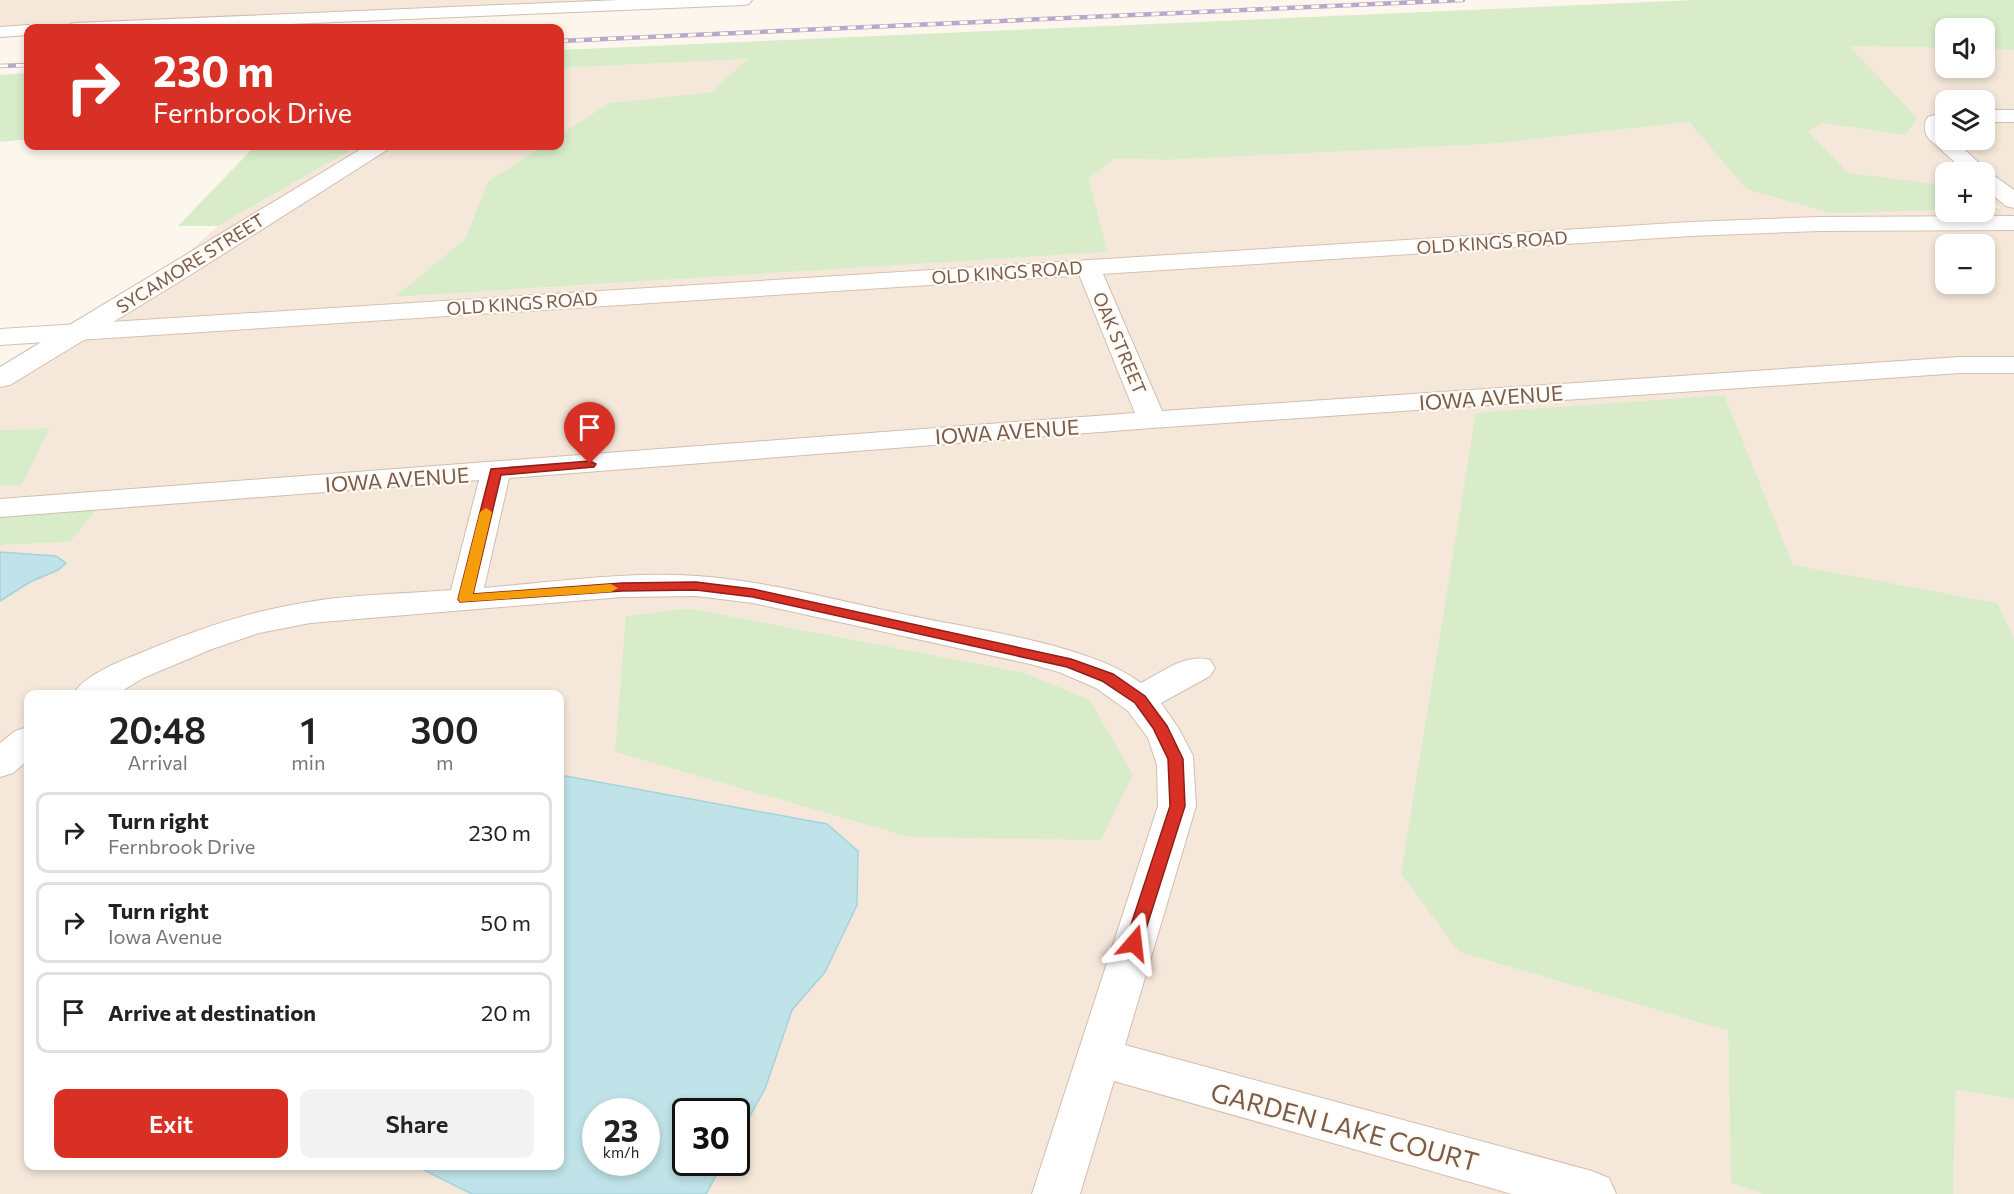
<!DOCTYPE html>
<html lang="en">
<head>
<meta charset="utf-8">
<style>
	:root { --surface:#fff; --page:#f2f2f2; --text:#222; --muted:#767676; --line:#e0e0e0; --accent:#d93025 }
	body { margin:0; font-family:Commissioner,sans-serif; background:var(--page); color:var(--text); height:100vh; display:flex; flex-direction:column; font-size:22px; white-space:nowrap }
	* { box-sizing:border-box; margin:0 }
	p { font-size:20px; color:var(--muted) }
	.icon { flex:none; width:33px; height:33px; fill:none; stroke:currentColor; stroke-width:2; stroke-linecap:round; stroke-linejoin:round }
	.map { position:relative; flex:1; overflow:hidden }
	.sheet { position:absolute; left:24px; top:690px; width:540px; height:480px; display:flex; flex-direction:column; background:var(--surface); border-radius:12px; box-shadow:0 3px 9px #0003 }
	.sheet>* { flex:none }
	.hud { position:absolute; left:24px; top:24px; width:540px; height:126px; border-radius:12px; box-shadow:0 3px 9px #0003; background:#d93025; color:#fff; overflow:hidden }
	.buttons { position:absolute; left:1935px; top:18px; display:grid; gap:12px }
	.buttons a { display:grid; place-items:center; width:60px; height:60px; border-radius:12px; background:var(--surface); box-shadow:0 3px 9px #0003; font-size:30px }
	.speed { position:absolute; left:582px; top:1098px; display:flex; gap:12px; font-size:30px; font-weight:700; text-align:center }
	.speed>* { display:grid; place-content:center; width:78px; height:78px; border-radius:50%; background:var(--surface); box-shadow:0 3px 9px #0003; line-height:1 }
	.speed small { font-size:15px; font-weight:400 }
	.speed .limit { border:3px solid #111; border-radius:9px; background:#fff; color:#111 }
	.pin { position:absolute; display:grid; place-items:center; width:51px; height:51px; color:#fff; margin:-62px -26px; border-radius:50% 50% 50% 0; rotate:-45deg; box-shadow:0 0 6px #0007 }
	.pin .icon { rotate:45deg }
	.me { position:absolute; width:66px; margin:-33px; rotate:17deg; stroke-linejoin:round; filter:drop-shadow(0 0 4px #0008) }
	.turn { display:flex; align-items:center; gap:21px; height:126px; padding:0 30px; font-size:27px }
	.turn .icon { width:78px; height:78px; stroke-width:2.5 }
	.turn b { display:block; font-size:42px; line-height:51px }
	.eta { display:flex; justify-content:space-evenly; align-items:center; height:102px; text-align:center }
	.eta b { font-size:36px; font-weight:600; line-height:42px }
	.cta { display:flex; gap:12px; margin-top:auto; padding:12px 30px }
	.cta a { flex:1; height:69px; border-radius:12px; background:var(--accent); color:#fff; font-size:24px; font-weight:600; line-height:69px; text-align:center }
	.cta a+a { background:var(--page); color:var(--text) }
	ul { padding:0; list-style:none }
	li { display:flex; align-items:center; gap:18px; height:81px; margin:0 12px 9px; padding:0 18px; border:3px solid var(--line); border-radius:12px }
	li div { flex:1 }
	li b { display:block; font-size:22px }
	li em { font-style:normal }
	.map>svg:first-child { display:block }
	.residential { fill:#f5e8da; fill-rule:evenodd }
	.green { fill:#d8ecc9 }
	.water { fill:#bfe3e8; stroke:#a5d3da; stroke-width:1.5; fill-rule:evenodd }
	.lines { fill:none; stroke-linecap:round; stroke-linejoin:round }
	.street-casing { stroke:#d1beb0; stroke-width:2 }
	.secondary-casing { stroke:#d6c0b0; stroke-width:2 }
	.street { fill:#fff; fill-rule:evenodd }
	.secondary { fill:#fff; fill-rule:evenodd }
	.rail-casing { stroke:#b9a8c9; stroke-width:4.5 }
	.rail { stroke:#fffaf3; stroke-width:3; stroke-dasharray:8; stroke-linecap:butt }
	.route { fill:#d93025; stroke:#8d1f18; stroke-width:1.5 }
	.slow { fill:#f59e0b }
	.labels { text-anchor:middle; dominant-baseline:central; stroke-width:4.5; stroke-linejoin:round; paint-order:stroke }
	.far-street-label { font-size:18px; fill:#7a5c4d; stroke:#fffaf3 }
	.street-label { font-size:21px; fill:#7a5c4d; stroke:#fffaf3 }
	.near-street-label { font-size:26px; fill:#7a5c4d; stroke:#fffaf3 }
</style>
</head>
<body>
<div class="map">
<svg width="2014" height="1194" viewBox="0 0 2014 1194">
	<rect width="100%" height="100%" fill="#fdf6ec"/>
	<path class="residential" d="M0 0H678L0 29Z
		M1849 46 1945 48 1946 68H1984L1985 49 2014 50V218L1736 221 108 322 218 226 358 146H543L488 181 465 239 396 297 1108 252 1089 179 1115 157 1167 160 1489 144 1689 122 1746 189 1946 212H1984L1985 209 2001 208 1985 196 1984 172H1946L1945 185 1847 174 1807 131 1821 123 1905 135ZM1946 100H1984V140H1946Z
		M749 59 711 92 609 103 560 135V68Z
		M2014 229V638L1997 603 1793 566 1723 396 1459 952 1728 1031 1731 1183 1763 1194H0V545L70 542 95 510 0 517V486L22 485 50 428 0 430V387L78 338 1759 231ZM1946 244H1984V284H1946ZM688 608 1022 672 626 616ZM28 694H560V1166H28ZM596 1112H646V1162H596ZM686 1112H736V1162H686Z
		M1956 1090 2014 1099V1194H1953Z"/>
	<path class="green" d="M1695 0H2014V50L1985 49 1984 28H1946L1945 48 1849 46 1917 118 1905 135 1821 123 1808 131 1848 173 1945 185V210L1831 213 1746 189 1689 122 1489 144 1167 160 1115 158 1089 179 1108 252 395 297 465 239 488 181 543 146H560V135L609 103 711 92 748 59 560 68V50Z
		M28 73V139L0 142V75Z
		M255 146H358L218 226H178Z
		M1724 395 1793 565 1997 603 2014 638V1099L1956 1090 1953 1194H1763L1731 1183 1728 1031 1459 952 1401 874 1476 413Z
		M50 428 22 485 0 486V430Z
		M96 510 70 542 0 545V517Z
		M688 608 1022 672 1090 700 1133 775 1101 840 910 837 615 752 626 616Z"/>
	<path class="water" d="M0 552 56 556 66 563 58 570 30 582 0 601Z
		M560 775 827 824 858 851 857 905 825 972 792 1010 765 1089 737 1139 736 1112H686V1162L723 1163 706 1194H472L416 1166H560ZM596 1112H646V1162H596Z"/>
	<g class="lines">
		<defs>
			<path id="street" d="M619 0H752L749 4 743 5 191 28H67L70 24 76 23Z
				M28 25 36 28H28V35L0 37V27Z
				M1984 110H2014V122H1984Z
				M1946 112V140H1954L1989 172 2014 190V208L2006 206 1984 188V172H1966L1929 139C1924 133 1923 123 1928 117Z
				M366 146H391L387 150 187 277 10 385 0 387V367Z
				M1088 260 1097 262 1100 267 1162 411 1960 357H2014V373H1960L1152 428 509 478 484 588C554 582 627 571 697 576 768 581 838 601 907 615 971 629 1090 644 1141 683 1162 672 1186 653 1210 660L1215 668 1210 676 1161 703 1179 729 1193 756 1196 806 1125 1045 1592 1171 1609 1178 1616 1194H1512L1114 1081 1080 1194H1032L1158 806 1157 765 1148 738 1128 711 1096 688 1059 672 1030 664 753 603 696 596 622 597 310 623 259 633 212 649 143 678 117 694H74C81 677 120 661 138 654 193 631 249 611 309 602 355 594 404 594 451 590L479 480 0 517V499L1135 413 1076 267 1079 262Z
				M28 727V760L13 773 0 777V743L15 731Z"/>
			<path id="secondary" d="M2014 216V230L1819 231 1690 236 0 345V329L1690 222 1819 217Z"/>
		</defs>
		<use href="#street" class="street-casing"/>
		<use href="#secondary" class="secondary-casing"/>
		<use href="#street" class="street"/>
		<use href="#secondary" class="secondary"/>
		<defs>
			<path id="rail" d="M560 41 1463 0
				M0 66 28 65"/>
		</defs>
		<use href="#rail" class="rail-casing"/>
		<use href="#rail" class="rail"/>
	</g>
	<path class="route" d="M590 461 596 464 594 467 501 475 473 594 622 583 696 582 753 589 1071 659 1113 674 1145 696 1167 726 1183 759 1185 806 1140 948 1134 950 1128 948 1125 943 1170 806 1168 759 1153 728 1135 703 1102 681 1067 667 753 597 696 590 622 591 460 602 458 599 491 469Z"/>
	<path class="slow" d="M486 508 492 512 473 594 611 584 618 588 611 592 460 602 458 599 480 512Z"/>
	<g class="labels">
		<g class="far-street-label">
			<text transform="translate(1492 242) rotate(-4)">OLD KINGS ROAD</text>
			<text transform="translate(190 263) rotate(-32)">SYCAMORE STREET</text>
			<text transform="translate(1007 272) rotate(-4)">OLD KINGS ROAD</text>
			<text transform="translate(522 303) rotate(-4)">OLD KINGS ROAD</text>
			<text transform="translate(1120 343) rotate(67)">OAK STREET</text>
		</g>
		<g class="street-label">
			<text transform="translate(1491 397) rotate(-4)">IOWA AVENUE</text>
			<text transform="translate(1007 431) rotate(-4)">IOWA AVENUE</text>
			<text transform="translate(397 479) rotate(-4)">IOWA AVENUE</text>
		</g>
		<g class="near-street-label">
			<text transform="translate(1345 1126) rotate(15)">GARDEN LAKE COURT</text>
		</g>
	</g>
</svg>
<div class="buttons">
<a><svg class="icon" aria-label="sound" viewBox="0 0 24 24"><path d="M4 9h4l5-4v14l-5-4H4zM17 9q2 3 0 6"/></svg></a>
<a><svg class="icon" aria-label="layers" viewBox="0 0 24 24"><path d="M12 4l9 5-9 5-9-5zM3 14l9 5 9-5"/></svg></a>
<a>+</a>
<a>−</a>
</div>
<div class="speed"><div>23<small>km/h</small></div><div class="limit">30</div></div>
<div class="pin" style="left:590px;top:464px;background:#d93025"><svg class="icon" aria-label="arrive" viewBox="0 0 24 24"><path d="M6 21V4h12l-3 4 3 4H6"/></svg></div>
<svg class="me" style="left:1134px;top:943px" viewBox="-20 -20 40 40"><path d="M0-17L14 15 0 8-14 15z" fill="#d93025" stroke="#fff" stroke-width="4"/></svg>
<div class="hud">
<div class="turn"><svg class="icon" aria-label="right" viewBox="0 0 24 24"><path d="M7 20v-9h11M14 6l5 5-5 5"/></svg><div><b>230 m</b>Fernbrook Drive</div></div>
</div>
<section class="sheet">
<div class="eta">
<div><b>20:48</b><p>Arrival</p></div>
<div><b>1</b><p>min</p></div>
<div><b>300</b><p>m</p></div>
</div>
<ul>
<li><svg class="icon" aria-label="right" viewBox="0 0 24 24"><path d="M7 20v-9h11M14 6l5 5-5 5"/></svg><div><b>Turn right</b><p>Fernbrook Drive</p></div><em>230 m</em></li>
<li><svg class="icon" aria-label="right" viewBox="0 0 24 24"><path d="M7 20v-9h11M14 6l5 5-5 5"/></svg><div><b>Turn right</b><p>Iowa Avenue</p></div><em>50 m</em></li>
<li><svg class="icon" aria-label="arrive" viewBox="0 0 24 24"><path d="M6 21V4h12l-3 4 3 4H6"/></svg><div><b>Arrive at destination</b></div><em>20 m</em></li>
</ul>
<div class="cta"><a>Exit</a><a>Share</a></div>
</section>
</div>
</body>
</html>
